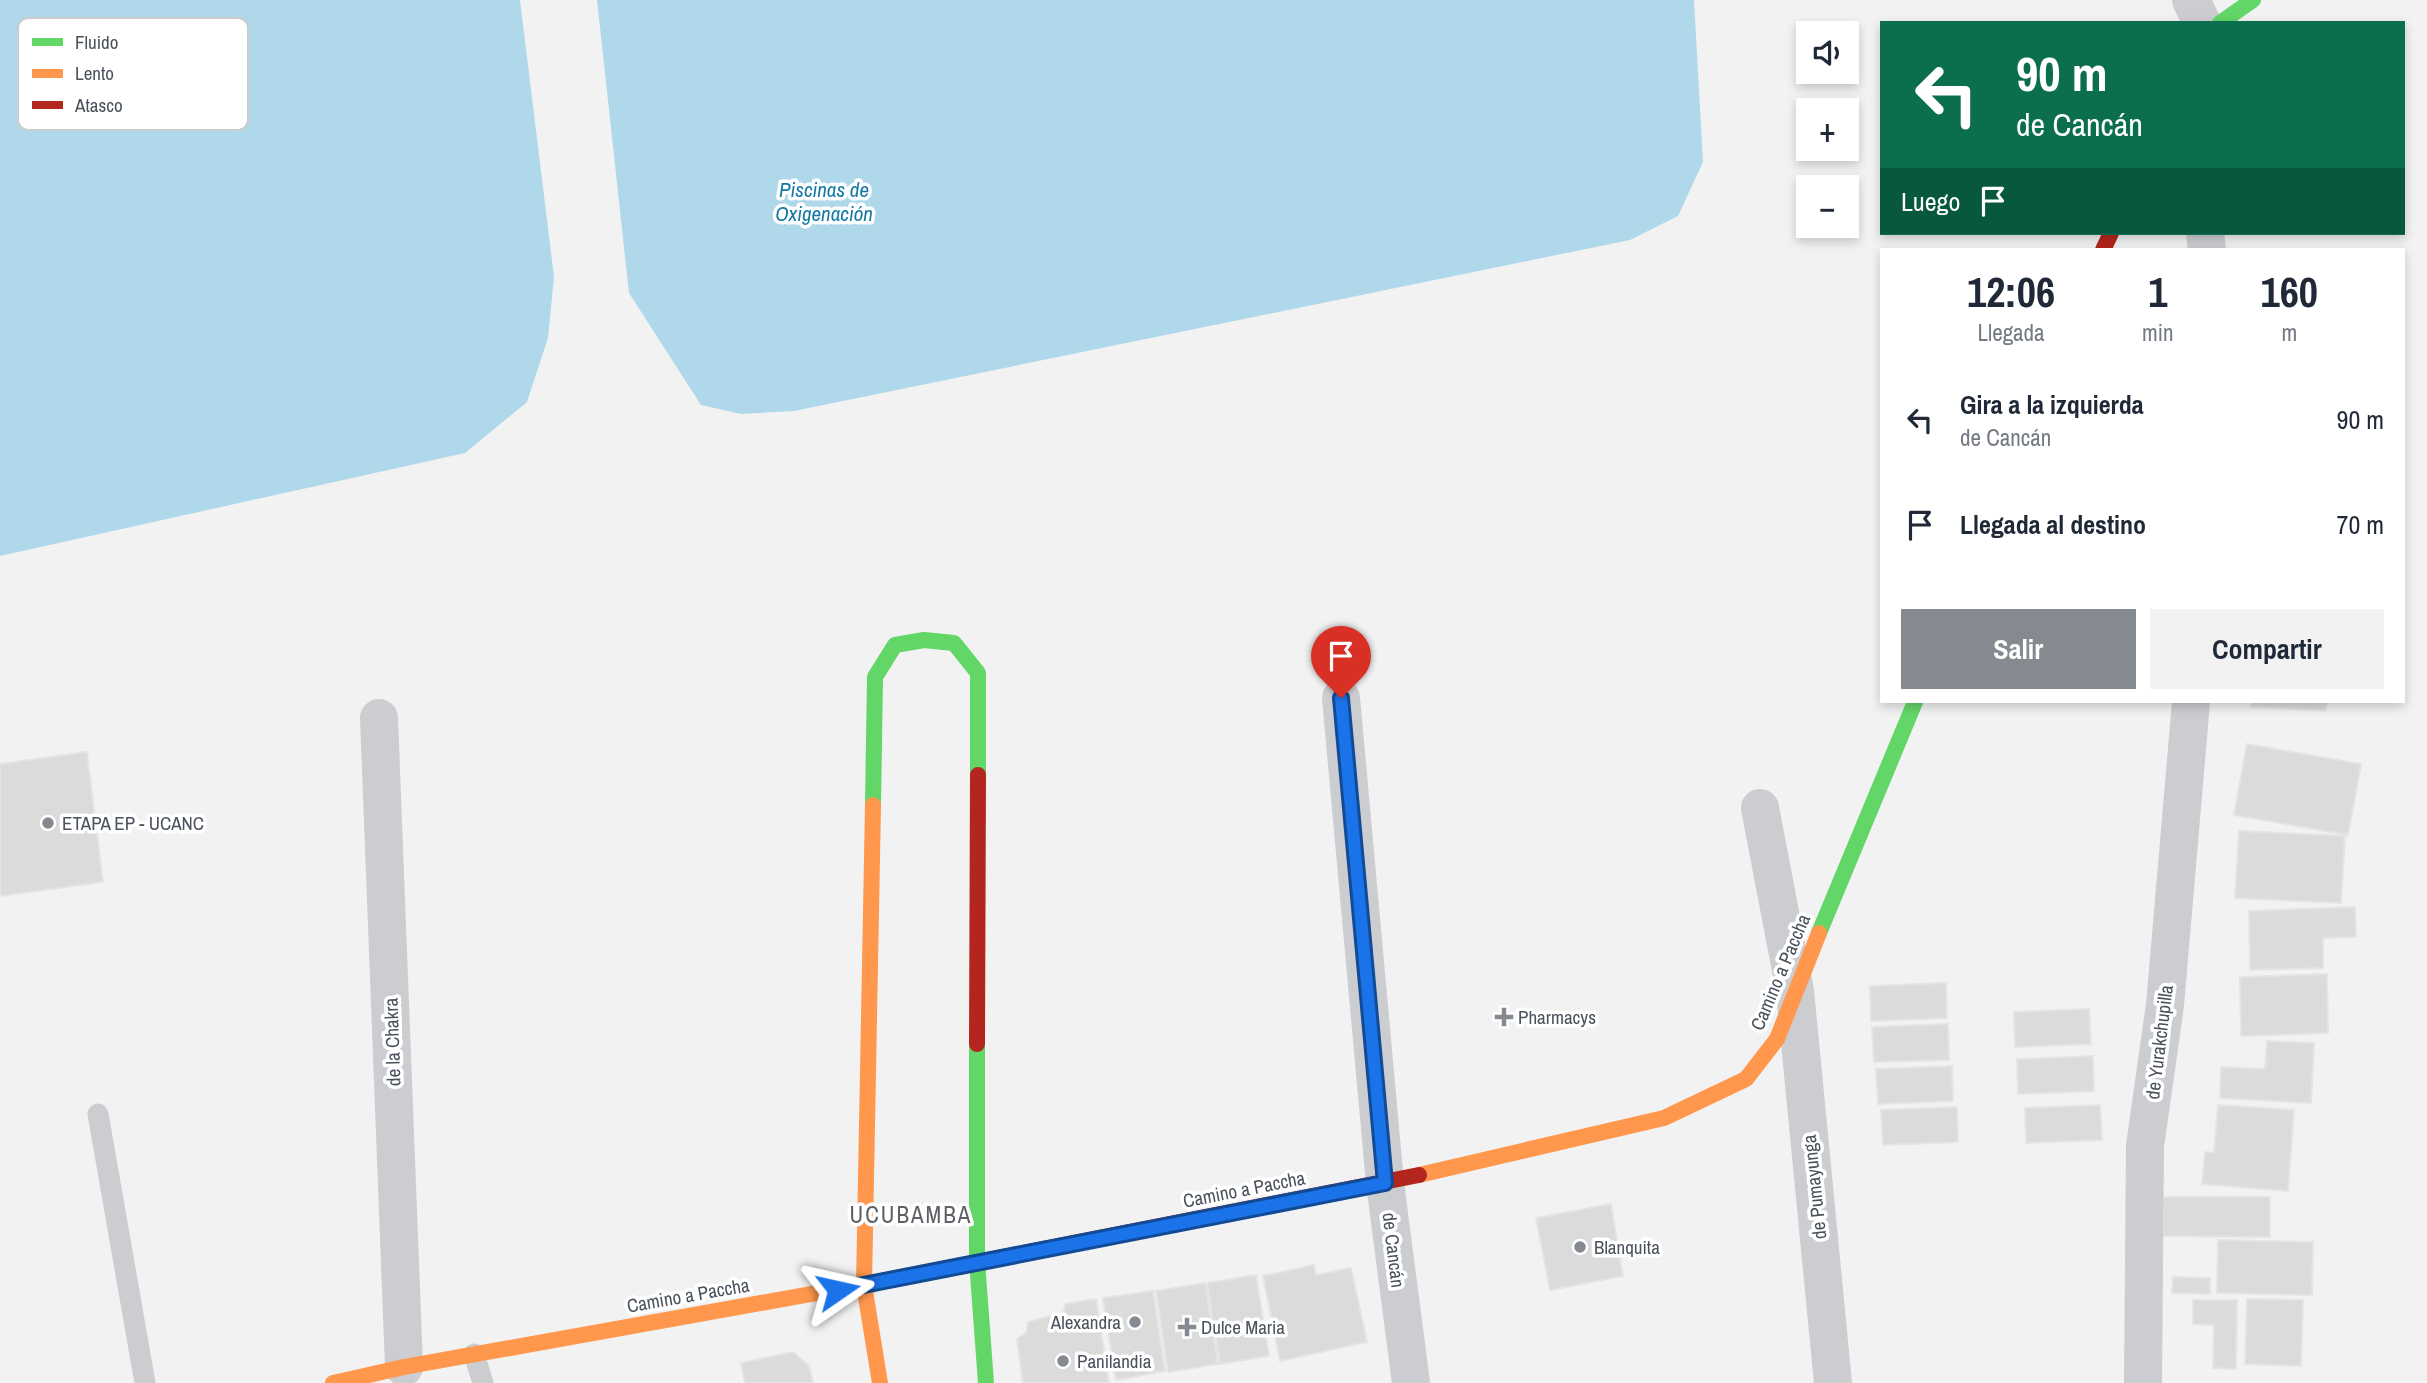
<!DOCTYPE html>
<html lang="es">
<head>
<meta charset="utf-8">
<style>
	:root { --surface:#fff; --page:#f2f2f3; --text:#1f2937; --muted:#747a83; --accent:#858a91 }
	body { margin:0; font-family:"Archivo Narrow",sans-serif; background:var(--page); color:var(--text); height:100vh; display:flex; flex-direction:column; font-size:26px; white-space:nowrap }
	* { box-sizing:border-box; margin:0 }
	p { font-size:23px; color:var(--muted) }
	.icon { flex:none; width:38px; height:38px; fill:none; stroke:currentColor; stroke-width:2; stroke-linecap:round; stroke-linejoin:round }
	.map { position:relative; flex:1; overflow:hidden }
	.side { position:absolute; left:1880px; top:248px; width:525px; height:455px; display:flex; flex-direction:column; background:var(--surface); border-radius:0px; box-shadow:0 4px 10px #0003 }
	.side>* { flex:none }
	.banner { position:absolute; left:1880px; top:21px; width:525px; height:214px; border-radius:0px; box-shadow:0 4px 10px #0003; background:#0b6e4f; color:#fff; overflow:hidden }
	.fabs { position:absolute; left:1796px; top:21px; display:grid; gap:14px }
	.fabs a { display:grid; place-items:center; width:63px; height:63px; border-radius:0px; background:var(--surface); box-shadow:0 4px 10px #0003; font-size:35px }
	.pin { position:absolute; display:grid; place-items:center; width:60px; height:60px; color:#fff; margin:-72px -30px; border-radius:50% 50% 50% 0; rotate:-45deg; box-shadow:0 0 7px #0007 }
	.pin .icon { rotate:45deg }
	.me { position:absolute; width:77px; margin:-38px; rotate:79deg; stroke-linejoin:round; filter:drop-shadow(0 0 5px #0008) }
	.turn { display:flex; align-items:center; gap:24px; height:147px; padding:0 21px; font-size:32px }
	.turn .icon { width:91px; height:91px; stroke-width:2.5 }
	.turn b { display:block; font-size:49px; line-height:60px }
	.then { display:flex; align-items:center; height:66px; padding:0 21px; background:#0003; gap:14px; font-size:26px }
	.eta { display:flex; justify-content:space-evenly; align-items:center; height:119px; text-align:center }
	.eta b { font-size:42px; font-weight:700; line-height:49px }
	.primary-button { display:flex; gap:14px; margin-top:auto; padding:14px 21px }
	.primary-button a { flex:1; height:80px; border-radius:0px; background:var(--accent); color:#fff; font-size:28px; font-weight:700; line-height:80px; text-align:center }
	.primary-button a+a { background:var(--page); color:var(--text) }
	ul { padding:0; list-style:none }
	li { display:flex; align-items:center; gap:21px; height:105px; padding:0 21px }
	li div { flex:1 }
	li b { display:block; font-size:26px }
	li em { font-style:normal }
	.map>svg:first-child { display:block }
	.water { fill:#afd9eb }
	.building { fill:#dbdbdc; stroke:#e3e4e5; stroke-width:2 }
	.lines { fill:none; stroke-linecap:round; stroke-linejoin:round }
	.lane { stroke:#cccdd0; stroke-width:21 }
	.street { stroke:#cccdd0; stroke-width:38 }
	.fast { stroke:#63d668; stroke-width:16 }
	.slow { stroke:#ff974d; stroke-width:16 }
	.jam { stroke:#b3261e; stroke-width:16 }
	.route-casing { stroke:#114b97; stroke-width:18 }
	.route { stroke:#1a73e8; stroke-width:12 }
	.poi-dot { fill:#858a91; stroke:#fff; stroke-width:2.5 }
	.labels { text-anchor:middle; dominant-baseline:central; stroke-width:7; stroke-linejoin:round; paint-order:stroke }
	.poi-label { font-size:19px; fill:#4a525d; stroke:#fff; text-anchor:start }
	.street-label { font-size:19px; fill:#4a525d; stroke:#fff }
	.water-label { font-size:21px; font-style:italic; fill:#1479a6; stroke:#fff }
	.quarter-label { font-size:23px; letter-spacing:2px; fill:#5e6065; stroke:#fff }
	.key { fill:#fff; stroke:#c9cbce; stroke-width:2 }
	.key-label { font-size:19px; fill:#4a525d }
</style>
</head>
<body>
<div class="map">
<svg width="2427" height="1383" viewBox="0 0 2427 1383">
	<rect width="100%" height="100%" fill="#f2f2f2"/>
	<path class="water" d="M0 0H520L554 277 548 338 527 402 465 453 0 556Z
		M597 0H1694L1703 162 1678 216 1630 240 794 411 741 414 701 405 629 293Z"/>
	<path class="building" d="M2251 702H2327L2326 711 2251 707Z
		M2247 744 2361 764 2348 835 2234 815Z
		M87 752 103 882 0 896V764Z
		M2239 831 2345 836 2341 903 2235 898Z
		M2355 907 2356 937 2323 938V968L2250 970 2249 911Z
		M2327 974 2328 1033 2241 1036 2240 977Z
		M1946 983 1947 1018 1871 1021 1870 986Z
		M2089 1009 2091 1044 2015 1047 2014 1012Z
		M1948 1024 1949 1060 1874 1062 1872 1027Z
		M2267 1041 2314 1043 2311 1103 2220 1098 2221 1067 2265 1069Z
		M2093 1056 2094 1091 2018 1094 2017 1059Z
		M1952 1066 1953 1101 1878 1104 1876 1069Z
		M2100 1105 2102 1140 2026 1143 2025 1108Z
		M2218 1105 2294 1110 2288 1191 2202 1184 2205 1152 2214 1153Z
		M1957 1107 1958 1142 1883 1145 1881 1110Z
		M2163 1197H2270V1237L2163 1236Z
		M1611 1204 1623 1276 1550 1290 1536 1218Z
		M2218 1240 2313 1242 2312 1295 2217 1293Z
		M1314 1265 1316 1275 1351 1268 1367 1342 1280 1361 1263 1276Z
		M1256 1275 1269 1356 1220 1364 1207 1283Z
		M2173 1277 2210 1278V1294L2172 1293Z
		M1205 1283 1218 1364 1168 1372 1156 1291Z
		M1153 1291 1165 1371 1116 1380 1103 1298Z
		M1096 1299 1109 1383H1023L1017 1339 1026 1333 1028 1322 1064 1312 1065 1304Z
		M2247 1299 2303 1300 2301 1366 2245 1364Z
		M2193 1300H2237L2236 1369 2213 1368 2214 1325 2193 1324Z
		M793 1352 809 1366 813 1383H745L741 1363Z"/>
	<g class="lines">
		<path class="lane" d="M98 1114 145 1383
			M474 1354 483 1383"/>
		<path class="street" d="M2191 0 2202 23
			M2205 233 2207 250
			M1341 698 1385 1183 1411 1383
			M379 718 404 1367
			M1760 808 1795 991 1833 1383
			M2143 1383 2145 1146 2165 1005 2191 702"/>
		<path class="fast" d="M2220 23 2253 0
			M873 805 875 677 895 645 924 640 954 643 978 673V775
			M1819 933 1915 702
			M977 1044V1261L986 1383"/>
		<path class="slow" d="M873 805 864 1285 880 1383
			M1419 1175 1664 1118 1746 1079 1777 1039 1819 933
			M333 1383 404 1367 861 1285"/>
		<path class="jam" d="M2103 250 2111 233
			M977 1044 978 775
			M861 1285 1419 1175"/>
	</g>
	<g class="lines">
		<defs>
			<path id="route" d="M838 1290 1385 1183 1341 698"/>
		</defs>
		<use href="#route" class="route-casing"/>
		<use href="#route" class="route"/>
	</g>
	<g class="poi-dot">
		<circle cx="48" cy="823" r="7"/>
		<path d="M1500.5 1006.5h7v7h7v7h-7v7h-7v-7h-7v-7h7z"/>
		<circle cx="1580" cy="1247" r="7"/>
		<circle cx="1135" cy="1322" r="7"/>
		<path d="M1183.5 1316.5h7v7h7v7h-7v7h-7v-7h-7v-7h7z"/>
		<circle cx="1063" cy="1361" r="7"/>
	</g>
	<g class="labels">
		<g class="poi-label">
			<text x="62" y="823">ETAPA EP - UCANC</text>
			<text x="1518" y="1017">Pharmacys</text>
			<text x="1594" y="1247">Blanquita</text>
			<text x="1121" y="1322" text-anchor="end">Alexandra</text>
			<text x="1201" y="1327">Dulce Maria</text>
			<text x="1077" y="1361">Panilandia</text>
		</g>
		<g class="street-label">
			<text transform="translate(1780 972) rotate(-67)">Camino a Paccha</text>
			<text transform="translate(392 1042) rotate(-92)">de la Chakra</text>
			<text transform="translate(2159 1042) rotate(-83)">de Yurakchupilla</text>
			<text transform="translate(1814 1187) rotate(-96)">de Pumayunga</text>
			<text transform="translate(1244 1189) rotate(-11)">Camino a Paccha</text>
			<text transform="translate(1394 1250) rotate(83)">de Cancán</text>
			<text transform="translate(688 1295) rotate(-10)">Camino a Paccha</text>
		</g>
		<g class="water-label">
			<text x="824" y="189">Piscinas de<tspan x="824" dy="24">Oxigenación</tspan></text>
		</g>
		<g class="quarter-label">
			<text x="911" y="1214">UCUBAMBA</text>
		</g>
	</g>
	<rect x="18" y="18" width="230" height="112" rx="10" class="key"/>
	<rect x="32" y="38" width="31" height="8" fill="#63d668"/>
	<rect x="32" y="69" width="31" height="9" fill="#ff974d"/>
	<rect x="32" y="101" width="31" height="8" fill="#b3261e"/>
	<g class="key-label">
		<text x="75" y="49">Fluido</text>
		<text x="75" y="80">Lento</text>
		<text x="75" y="112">Atasco</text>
	</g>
</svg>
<div class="fabs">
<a><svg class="icon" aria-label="sound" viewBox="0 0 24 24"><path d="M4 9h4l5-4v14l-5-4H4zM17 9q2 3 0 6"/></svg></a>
<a>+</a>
<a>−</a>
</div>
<div class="pin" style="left:1341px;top:698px;background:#d93025"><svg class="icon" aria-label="arrive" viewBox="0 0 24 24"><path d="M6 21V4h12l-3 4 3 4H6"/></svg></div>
<svg class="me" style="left:838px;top:1290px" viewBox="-20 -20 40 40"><path d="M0-17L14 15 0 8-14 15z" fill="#1a73e8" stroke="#fff" stroke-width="4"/></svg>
<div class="banner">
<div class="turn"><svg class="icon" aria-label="left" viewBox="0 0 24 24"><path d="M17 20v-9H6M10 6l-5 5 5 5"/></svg><div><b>90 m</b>de Cancán</div></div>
<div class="then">Luego<svg class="icon" aria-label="arrive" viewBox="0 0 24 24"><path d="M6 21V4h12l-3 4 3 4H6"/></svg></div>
</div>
<section class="side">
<div class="eta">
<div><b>12:06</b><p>Llegada</p></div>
<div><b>1</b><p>min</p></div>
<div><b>160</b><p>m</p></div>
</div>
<ul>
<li><svg class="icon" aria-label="left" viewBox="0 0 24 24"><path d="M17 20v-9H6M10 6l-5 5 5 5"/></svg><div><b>Gira a la izquierda</b><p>de Cancán</p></div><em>90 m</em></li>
<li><svg class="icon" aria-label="arrive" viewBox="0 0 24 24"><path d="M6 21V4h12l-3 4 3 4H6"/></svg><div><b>Llegada al destino</b></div><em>70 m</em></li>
</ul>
<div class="primary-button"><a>Salir</a><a>Compartir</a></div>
</section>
</div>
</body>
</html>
